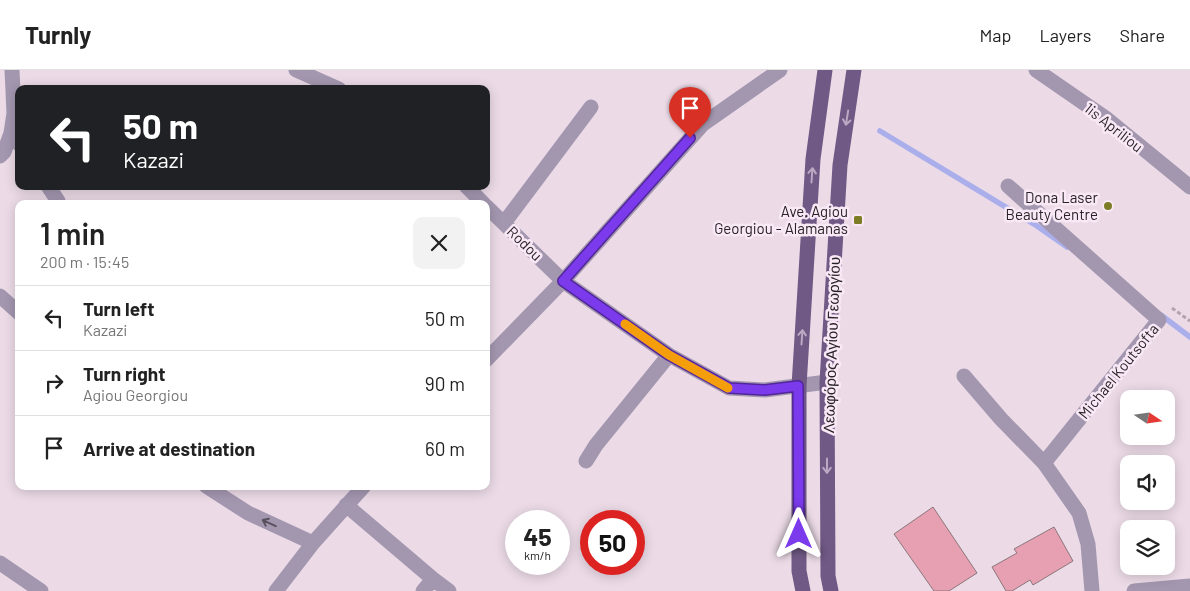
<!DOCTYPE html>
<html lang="en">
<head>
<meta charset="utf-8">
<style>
	:root { --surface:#fff; --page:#f2f2f2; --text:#222; --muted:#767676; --line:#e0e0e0 }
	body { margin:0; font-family:Barlow,sans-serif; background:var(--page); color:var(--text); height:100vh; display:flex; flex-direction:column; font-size:19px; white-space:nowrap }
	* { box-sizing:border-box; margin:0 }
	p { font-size:16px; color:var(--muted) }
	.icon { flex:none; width:28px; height:28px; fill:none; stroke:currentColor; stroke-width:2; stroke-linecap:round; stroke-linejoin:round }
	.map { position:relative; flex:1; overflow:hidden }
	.side { position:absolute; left:15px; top:130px; width:475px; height:290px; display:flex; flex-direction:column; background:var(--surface); border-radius:10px; box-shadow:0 2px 12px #0003 }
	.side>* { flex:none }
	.top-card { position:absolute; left:15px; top:15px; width:475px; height:105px; border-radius:10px; box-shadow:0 2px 12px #0003; background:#202124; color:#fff; overflow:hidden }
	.needle { width:32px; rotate:103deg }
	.fabs { position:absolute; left:1120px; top:320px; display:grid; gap:10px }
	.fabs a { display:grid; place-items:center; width:55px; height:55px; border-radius:10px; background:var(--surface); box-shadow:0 2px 12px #0003; font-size:25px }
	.speed { position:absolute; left:505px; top:440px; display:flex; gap:10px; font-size:25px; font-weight:700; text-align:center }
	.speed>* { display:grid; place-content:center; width:65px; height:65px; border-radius:50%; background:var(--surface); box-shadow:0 2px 12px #0003; line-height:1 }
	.speed small { font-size:12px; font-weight:400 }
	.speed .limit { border:8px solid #d22; background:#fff; color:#111 }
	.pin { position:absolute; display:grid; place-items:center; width:42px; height:42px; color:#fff; margin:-51px -21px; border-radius:50% 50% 50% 0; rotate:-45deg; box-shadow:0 0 5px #0007 }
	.pin .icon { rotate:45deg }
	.me { position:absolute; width:55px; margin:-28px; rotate:0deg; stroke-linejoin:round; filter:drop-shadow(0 0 4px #0008) }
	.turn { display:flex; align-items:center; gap:18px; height:105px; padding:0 25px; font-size:22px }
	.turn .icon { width:65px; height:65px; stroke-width:2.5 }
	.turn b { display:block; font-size:35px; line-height:42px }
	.round { display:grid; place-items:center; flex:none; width:52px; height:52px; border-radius:10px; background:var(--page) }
	.headline { display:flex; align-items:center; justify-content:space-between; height:85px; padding:0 25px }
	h1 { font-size:30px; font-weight:600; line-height:38px }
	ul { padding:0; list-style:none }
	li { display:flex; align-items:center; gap:15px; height:65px; padding:0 25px; border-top:1px solid var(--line) }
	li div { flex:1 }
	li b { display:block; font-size:19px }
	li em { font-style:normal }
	header { display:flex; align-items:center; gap:30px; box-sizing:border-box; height:70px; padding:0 25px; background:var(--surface); border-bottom:1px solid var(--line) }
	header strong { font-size:24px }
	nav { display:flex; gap:28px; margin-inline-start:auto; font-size:18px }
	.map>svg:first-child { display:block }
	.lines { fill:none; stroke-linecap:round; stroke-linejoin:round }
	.stream { stroke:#aaafeb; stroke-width:5.5 }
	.building { fill:#e6a0b2; stroke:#8a777b }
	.path { stroke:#b1a3ad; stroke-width:3; stroke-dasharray:4 2.5; stroke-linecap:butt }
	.minor { stroke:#a397b0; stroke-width:15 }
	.major { stroke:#705985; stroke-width:15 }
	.oneway { stroke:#bba8c3 }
	.oneway2 { stroke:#5a515e }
	.route-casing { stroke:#51269a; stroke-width:12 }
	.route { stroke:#7c3aed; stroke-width:9 }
	.slow { stroke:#f59e0b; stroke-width:9 }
	.poi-dot { fill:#7c7c25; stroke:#f9e8f5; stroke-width:2 }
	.labels { text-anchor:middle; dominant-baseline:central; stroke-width:5; stroke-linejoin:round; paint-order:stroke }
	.street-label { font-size:15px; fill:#292328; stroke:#f9e8f5 }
	.poi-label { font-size:15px; fill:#292328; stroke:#f9e8f5; text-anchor:end }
</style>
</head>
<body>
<header>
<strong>Turnly</strong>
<nav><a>Map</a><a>Layers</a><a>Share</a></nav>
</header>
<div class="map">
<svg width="1190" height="521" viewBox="0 0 1190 521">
	<rect width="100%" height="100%" fill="#ecdbe7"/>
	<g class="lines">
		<path class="stream" d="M880 61 1037 156 1067 177
			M1161 245 1190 267"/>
	</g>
	<path class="building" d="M933 437 977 503 949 521H934L894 464Z
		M1054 457 1073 491 1033 515 1030 510 1012 521H1006L992 497 1017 483 1014 479Z"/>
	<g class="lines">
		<path class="path" d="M1172 238 1190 251"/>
		<path class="minor" d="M12 0 14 43 11 63 19 74
			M296 0 339 19
			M1036 0 1107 49 1190 117
			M0 86 4 82 11 63
			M48 116 58 131
			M466 116 484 134
			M1008 116 1159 250 1044 393
			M486 136 563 211 669 285 729 318 765 320 827 312
			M504 153 591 37
			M0 226 19 243
			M486 290 563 211 703 54 780 0
			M964 306 1001 349 1044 393 1079 443 1088 474 1092 521
			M586 391 596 375 669 285
			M206 416 248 443 313 473
			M346 435 433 509 449 521
			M0 493 41 521
			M276 521 313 473 364 416
			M423 521 433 509
			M1134 521 1190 516"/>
		<path class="major" d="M803 521 799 501V316L813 89 825 0
			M831 521 828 506 827 312 840 95 854 0"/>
	</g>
	<defs><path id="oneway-shaft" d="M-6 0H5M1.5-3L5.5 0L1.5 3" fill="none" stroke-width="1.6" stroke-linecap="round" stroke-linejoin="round" transform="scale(1.25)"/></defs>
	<g class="oneway">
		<use href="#oneway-shaft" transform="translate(847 48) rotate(99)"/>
		<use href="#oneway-shaft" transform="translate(812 105) rotate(-86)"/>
		<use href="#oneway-shaft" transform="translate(802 267) rotate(-86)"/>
		<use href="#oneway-shaft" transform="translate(827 396) rotate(90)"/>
	</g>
	<use class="oneway2" href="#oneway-shaft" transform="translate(269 453) rotate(-155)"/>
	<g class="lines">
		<defs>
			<path id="route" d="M690 68 563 211 669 285 729 318 765 320 798 316 799 464"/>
		</defs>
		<use href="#route" class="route-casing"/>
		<use href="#route" class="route"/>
		<path class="slow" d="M625 254 669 285 728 318"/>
	</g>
	<g class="poi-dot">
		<circle cx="1108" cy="136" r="5"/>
		<rect x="853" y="145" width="10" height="10" rx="2.5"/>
	</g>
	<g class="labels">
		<g class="street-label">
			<text transform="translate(1114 57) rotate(38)">1is Apriliou</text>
			<text transform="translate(525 173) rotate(44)">Rodou</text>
			<text transform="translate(831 275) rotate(-88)">Λεωφόρος Αγίου Γεωργίου</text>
			<text transform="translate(1118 301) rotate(-51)">Michael Koutsofta</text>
		</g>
		<g class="poi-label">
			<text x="1098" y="127">Dona Laser<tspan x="1098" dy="17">Beauty Centre</tspan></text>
			<text x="848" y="141">Ave. Agiou<tspan x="848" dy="17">Georgiou - Alamanas</tspan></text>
		</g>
	</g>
</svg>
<div class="fabs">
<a><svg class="needle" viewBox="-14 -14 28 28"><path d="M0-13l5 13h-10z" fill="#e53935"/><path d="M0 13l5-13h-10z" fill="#767676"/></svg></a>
<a><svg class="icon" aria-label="sound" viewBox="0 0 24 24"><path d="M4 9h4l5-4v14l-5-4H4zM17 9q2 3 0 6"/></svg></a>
<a><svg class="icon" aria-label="layers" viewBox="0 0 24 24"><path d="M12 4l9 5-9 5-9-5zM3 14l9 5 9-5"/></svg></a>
</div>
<div class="speed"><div>45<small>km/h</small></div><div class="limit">50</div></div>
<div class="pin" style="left:690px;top:68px;background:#d93025"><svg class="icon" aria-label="arrive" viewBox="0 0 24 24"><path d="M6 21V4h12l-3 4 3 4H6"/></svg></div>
<svg class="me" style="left:799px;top:464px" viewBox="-20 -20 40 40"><path d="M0-17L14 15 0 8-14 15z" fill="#7c3aed" stroke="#fff" stroke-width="4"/></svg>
<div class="top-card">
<div class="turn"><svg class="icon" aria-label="left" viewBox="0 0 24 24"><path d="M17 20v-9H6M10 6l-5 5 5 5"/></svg><div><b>50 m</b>Kazazi</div></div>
</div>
<section class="side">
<div class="headline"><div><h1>1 min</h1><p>200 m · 15:45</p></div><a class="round"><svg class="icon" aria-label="close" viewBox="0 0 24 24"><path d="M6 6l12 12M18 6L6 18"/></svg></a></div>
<ul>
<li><svg class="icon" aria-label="left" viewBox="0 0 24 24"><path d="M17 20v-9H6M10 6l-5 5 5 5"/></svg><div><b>Turn left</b><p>Kazazi</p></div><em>50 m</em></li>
<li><svg class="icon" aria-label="right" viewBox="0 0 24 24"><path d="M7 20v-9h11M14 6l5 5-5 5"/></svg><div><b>Turn right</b><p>Agiou Georgiou</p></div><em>90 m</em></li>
<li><svg class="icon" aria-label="arrive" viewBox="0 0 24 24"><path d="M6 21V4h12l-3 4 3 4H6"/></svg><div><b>Arrive at destination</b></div><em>60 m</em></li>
</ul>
</section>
</div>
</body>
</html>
